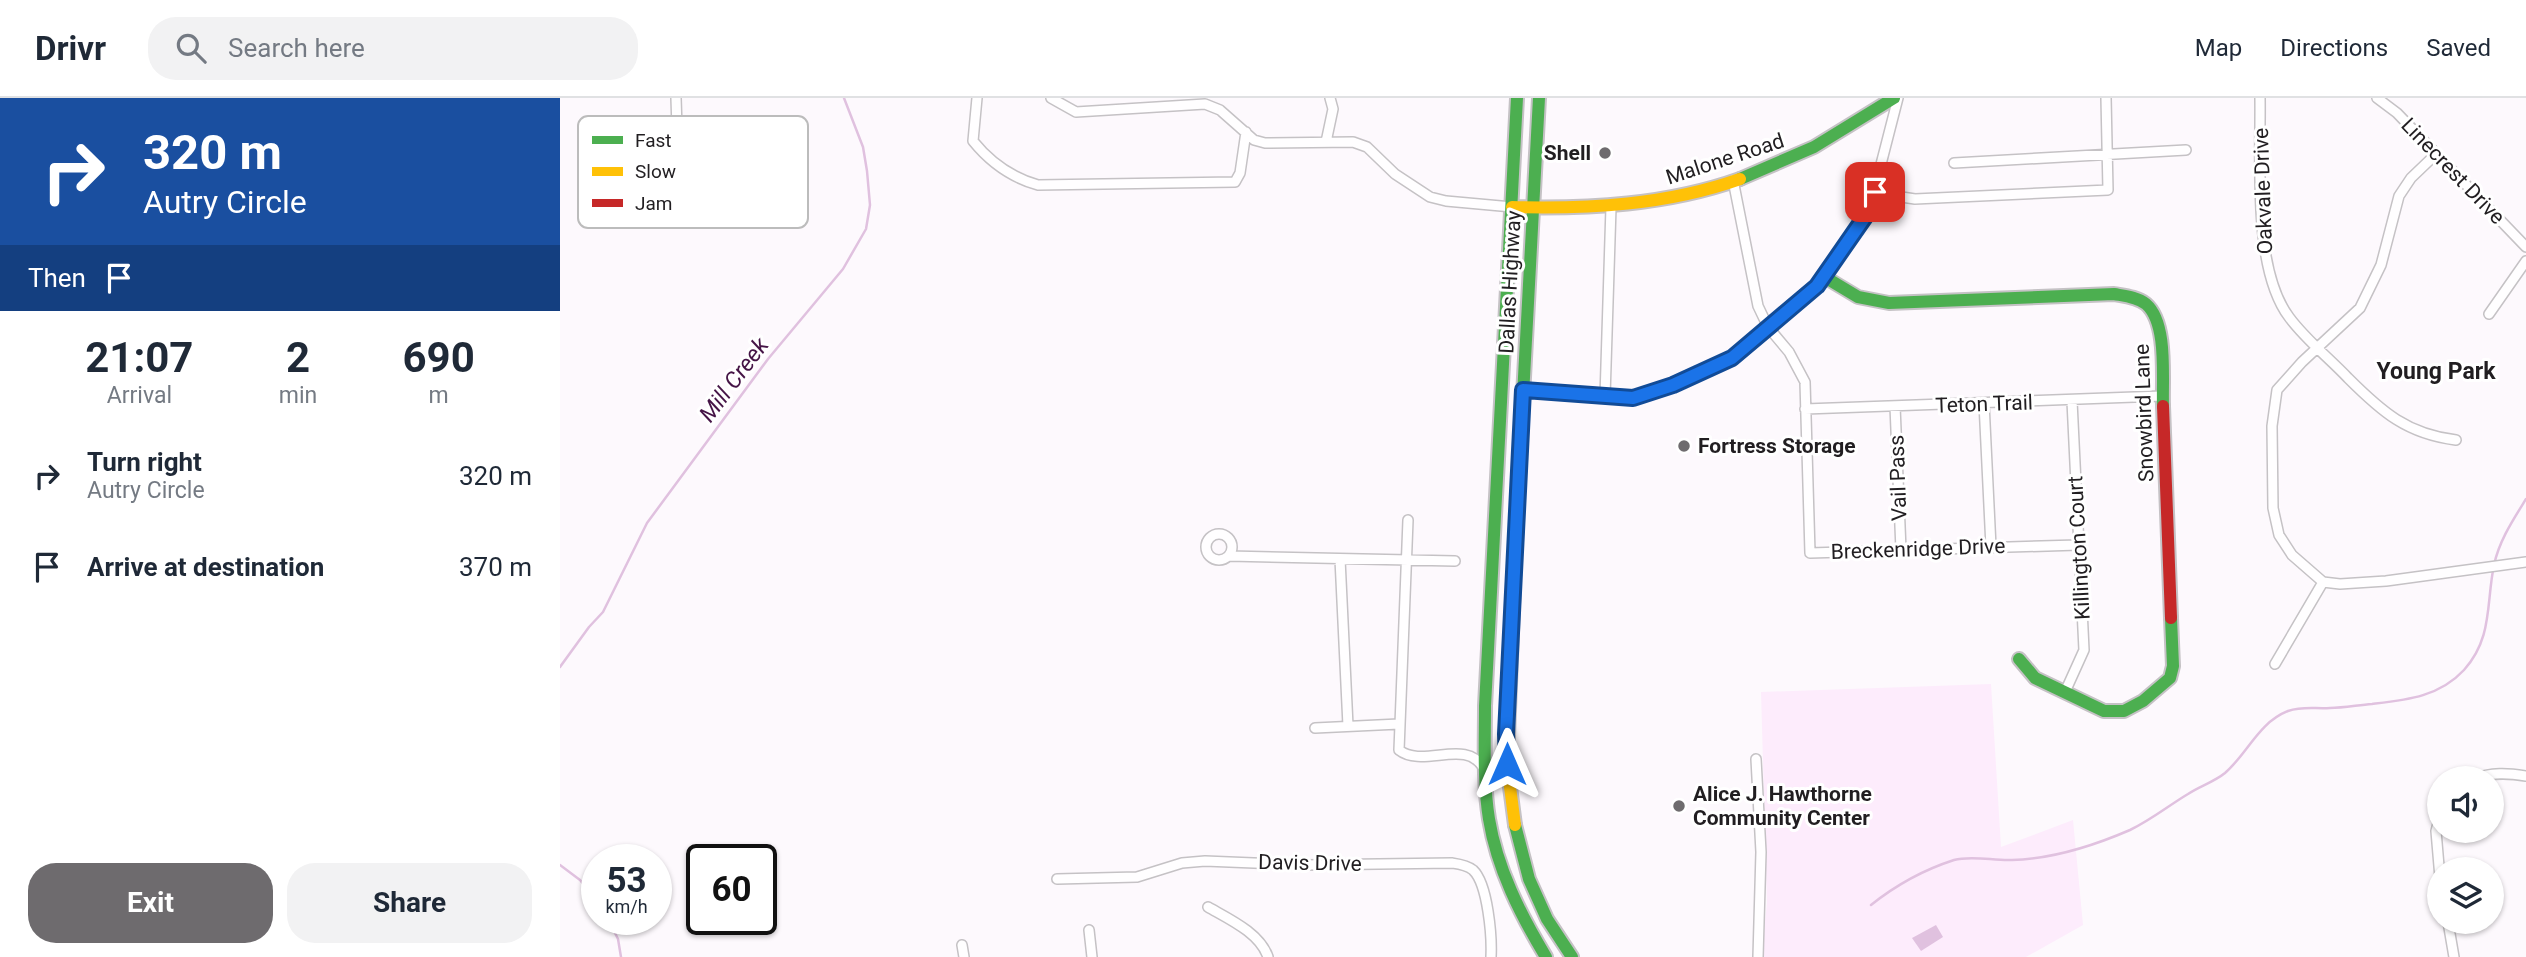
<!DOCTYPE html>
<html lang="en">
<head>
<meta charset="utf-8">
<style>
	:root { --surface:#fff; --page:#f2f2f3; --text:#1f2937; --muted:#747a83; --line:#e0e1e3; --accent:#6e6b6e }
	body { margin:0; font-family:Roboto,sans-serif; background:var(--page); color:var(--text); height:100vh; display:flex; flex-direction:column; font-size:26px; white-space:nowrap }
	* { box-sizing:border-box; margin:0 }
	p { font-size:23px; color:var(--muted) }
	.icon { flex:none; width:38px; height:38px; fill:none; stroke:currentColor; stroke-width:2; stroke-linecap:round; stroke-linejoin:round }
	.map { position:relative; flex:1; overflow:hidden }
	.sheet { display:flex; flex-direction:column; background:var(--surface); width:560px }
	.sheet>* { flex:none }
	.guide { background:#1a4fa0; color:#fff; overflow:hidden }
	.buttons { position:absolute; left:1867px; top:668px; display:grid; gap:14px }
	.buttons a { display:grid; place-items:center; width:77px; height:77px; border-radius:50%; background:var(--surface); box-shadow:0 2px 5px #0004; font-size:35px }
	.speed { position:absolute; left:21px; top:746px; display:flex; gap:14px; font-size:35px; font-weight:700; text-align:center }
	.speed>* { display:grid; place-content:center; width:91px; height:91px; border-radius:50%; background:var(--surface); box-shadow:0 2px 5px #0004; line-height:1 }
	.speed small { font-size:18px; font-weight:400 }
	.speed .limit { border:4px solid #111; border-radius:10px; background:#fff; color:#111 }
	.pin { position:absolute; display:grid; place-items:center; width:60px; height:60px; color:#fff; margin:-30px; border-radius:14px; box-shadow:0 4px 10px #0006 }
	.me { position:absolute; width:77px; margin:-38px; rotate:0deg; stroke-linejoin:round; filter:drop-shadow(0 0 5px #0008) }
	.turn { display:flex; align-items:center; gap:24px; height:147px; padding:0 28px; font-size:32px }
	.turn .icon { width:91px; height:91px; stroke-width:2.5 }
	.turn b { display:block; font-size:49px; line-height:60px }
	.then { display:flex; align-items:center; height:66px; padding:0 28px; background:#0003; gap:14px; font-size:26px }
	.eta { display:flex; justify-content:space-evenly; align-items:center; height:119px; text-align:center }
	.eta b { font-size:42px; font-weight:700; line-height:49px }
	.action { display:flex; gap:14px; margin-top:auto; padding:14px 28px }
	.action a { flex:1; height:80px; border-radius:28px; background:var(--accent); color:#fff; font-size:28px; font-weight:700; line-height:80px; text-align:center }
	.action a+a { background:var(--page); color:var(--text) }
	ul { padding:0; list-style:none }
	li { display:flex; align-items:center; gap:21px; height:91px; padding:0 28px }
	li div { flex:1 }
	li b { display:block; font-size:26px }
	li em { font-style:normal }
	header { display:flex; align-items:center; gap:42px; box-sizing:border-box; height:98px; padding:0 35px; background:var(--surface); border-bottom:2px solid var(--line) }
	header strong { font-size:33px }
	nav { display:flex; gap:38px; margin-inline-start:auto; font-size:24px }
	.search { width:490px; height:63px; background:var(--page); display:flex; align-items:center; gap:18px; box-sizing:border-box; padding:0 24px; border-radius:28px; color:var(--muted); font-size:26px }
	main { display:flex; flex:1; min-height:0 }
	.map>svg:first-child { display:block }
	.green { fill:#fdecfc }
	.water { fill:#e0c1df }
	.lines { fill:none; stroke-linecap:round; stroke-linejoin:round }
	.stream { stroke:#e0c1df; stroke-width:2.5 }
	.street-casing { stroke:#c5c2c5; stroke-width:12 }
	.fast-casing { stroke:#c5c2c5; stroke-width:16 }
	.slow-casing { stroke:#c5c2c5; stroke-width:16 }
	.jam-casing { stroke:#c5c2c5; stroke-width:16 }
	.street { stroke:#fffeff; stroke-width:9 }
	.fast { stroke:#4caf50; stroke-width:12 }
	.slow { stroke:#ffc107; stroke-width:12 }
	.jam { stroke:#c62828; stroke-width:12 }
	.route-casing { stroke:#114b97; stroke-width:18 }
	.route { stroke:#1a73e8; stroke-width:12 }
	.poi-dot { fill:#6e6b6e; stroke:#fff; stroke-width:2.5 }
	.labels { text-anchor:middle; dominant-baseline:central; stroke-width:6; stroke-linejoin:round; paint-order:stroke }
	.poi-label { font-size:21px; font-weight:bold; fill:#211e21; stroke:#fff; text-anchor:start }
	.street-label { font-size:21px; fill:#211e21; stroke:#fff }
	.neighbourhood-label { font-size:23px; font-weight:bold; fill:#211e21; stroke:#fff }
	.water-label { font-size:23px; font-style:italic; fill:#451446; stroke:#fff }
	.key { fill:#fff; stroke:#bcbcbc; stroke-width:2 }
	.key-label { font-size:19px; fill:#211e21 }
</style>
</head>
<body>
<header>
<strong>Drivr</strong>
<div class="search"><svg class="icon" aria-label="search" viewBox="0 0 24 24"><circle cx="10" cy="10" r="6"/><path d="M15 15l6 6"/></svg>Search here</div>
<nav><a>Map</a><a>Directions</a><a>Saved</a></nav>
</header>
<main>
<section class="sheet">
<div class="guide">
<div class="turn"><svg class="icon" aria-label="right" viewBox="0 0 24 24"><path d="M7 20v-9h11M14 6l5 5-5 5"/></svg><div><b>320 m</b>Autry Circle</div></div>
<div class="then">Then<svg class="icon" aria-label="arrive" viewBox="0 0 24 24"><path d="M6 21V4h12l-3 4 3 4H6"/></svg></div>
</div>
<div class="eta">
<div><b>21:07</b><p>Arrival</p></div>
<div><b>2</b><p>min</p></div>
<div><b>690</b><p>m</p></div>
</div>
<ul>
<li><svg class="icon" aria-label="right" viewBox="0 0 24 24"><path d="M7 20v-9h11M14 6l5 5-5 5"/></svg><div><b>Turn right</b><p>Autry Circle</p></div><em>320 m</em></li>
<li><svg class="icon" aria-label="arrive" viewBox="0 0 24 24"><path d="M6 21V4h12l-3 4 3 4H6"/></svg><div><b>Arrive at destination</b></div><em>370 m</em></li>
</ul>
<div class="action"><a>Exit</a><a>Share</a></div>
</section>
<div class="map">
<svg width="1966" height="859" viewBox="0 0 1966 859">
	<rect width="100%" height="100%" fill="#fdf9fd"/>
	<path class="green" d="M1431 586 1441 749 1513 722 1523 827 1466 859H1201L1207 805 1201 594Z"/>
	<path class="water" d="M1376 827 1383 839 1361 853 1352 840Z"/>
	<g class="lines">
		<path class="stream" d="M0 569 29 529 43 514 87 425 208 261 283 171 306 131 310 107 307 73 303 49 284 0
			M0 767 20 782 37 803
			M1311 807C1336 787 1363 772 1394 762 1412 757 1434 763 1452 762 1492 761 1533 748 1570 732 1591 722 1608 708 1628 696 1640 688 1654 684 1665 675 1688 655 1698 625 1728 613 1743 608 1755 611 1770 610 1784 610 1798 607 1812 606 1846 602 1879 599 1904 572 1933 540 1926 505 1934 467 1939 443 1953 422 1966 401
			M48 821 58 841 61 859"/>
		<defs>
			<path id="street" d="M417 0 413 43C430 64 453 80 478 87L675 84 680 75 686 34
				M491 0 516 14 645 6 660 12 694 42 705 45 793 44 807 49 835 76 870 99 886 103 952 109
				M1700 0C1701 61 1692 170 1729 219 1745 241 1769 260 1788 280 1822 314 1847 336 1896 342
				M1817 0 1837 15 1966 149
				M766 44 773 11 770 0
				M1875 57 1851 80 1839 98 1821 167 1800 210 1742 264 1717 292 1712 328 1713 410 1719 437 1732 457 1763 484 1780 486 1826 483 1966 464
				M1394 65 1626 52
				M1173 82 1198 208 1208 229 1229 254 1245 284 1250 455 1518 447
				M1315 95 1355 101 1548 92 1546 0
				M112 107 119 90 116 0
				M1929 216 1966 163
				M963 292 1073 300 1113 287 1172 260 1257 188 1292 140 1309 113 1338 0
				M1045 299 1051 109
				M1424 305 1431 449
				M1335 308 1341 452
				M1245 311 1602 298
				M848 422 839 652C863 671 907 639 924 671
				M646 449a13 13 0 1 1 26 0a13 13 0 1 1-26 0Z
				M669 458 895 463
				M780 461 788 628
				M1715 566 1763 484
				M1505 594 1524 552 1512 303
				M755 630 839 626
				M1196 661 1201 754 1198 859
				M1914 681C1931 674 1948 675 1966 678
				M1880 718 1876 733 1880 780
				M497 781 577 779 622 765 645 763 746 767 892 765C899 766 907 767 913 772 928 786 932 839 931 859
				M648 809C669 821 700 835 708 859
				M1888 824 1894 859
				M529 832 532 859
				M402 847 404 859"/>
			<path id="fast" d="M957 0 925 608C925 645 923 684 929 721 937 770 960 816 986 859
				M1180 81 1254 49 1334 0
				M1263 178 1298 199 1329 205 1554 196C1565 198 1577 199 1586 206 1608 225 1602 280 1603 308
				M956 428 979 0
				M1459 561 1475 580 1544 613H1564L1583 603 1610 580 1613 568 1611 520
				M955 727 969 781 987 821 1012 859"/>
			<path id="slow" d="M952 109C1029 111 1107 107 1180 81
				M955 727 947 666 956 428"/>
			<path id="jam" d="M1603 308 1611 520"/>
		</defs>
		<use href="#street" class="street-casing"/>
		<use href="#fast" class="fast-casing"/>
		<use href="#slow" class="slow-casing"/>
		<use href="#jam" class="jam-casing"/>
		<use href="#street" class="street"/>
		<use href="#fast" class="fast"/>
		<use href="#slow" class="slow"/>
		<use href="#jam" class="jam"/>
	</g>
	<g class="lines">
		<defs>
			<path id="route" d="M947 666 946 636 963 292 1073 300 1113 287 1172 260 1257 188 1309 113 1315 94"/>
		</defs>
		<use href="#route" class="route-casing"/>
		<use href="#route" class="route"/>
	</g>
	<g class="poi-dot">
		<circle cx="1045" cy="55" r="7"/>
		<circle cx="1124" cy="348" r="7"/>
		<circle cx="1119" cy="708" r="7"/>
	</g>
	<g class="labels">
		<g class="poi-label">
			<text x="1031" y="55" text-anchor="end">Shell</text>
			<text x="1138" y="348">Fortress Storage</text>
			<text x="1133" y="696">Alice J. Hawthorne<tspan x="1133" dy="24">Community Center</tspan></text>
		</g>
		<g class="street-label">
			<text transform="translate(1165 61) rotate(-18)">Malone Road</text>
			<text transform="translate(1893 73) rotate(46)">Linecrest Drive</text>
			<text transform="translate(1703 93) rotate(-92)">Oakvale Drive</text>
			<text transform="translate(950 184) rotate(-87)">Dallas Highway</text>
			<text transform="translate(1424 306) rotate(-2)">Teton Trail</text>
			<text transform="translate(1584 315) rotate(-92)">Snowbird Lane</text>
			<text transform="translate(1338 380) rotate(-92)">Vail Pass</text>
			<text transform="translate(1519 450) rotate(-93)">Killington Court</text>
			<text transform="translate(1358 451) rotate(-2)">Breckenridge Drive</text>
			<text transform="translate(750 765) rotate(1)">Davis Drive</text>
		</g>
		<g class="neighbourhood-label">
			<text x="1876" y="273">Young Park</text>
		</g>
		<g class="water-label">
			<text transform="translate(174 282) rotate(-53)">Mill Creek</text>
		</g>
	</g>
	<rect x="18" y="18" width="230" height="112" rx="10" class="key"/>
	<rect x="32" y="38" width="31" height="8" fill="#4caf50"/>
	<rect x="32" y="69" width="31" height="9" fill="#ffc107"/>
	<rect x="32" y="101" width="31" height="8" fill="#c62828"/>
	<g class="key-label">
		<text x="75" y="49">Fast</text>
		<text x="75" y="80">Slow</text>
		<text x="75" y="112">Jam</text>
	</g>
</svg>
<div class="buttons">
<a><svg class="icon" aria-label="sound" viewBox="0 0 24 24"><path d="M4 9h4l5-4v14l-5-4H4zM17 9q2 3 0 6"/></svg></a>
<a><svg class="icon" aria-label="layers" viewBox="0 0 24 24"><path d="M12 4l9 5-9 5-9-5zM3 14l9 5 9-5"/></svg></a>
</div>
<div class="speed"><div>53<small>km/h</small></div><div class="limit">60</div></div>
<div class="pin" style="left:1315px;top:94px;background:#d93025"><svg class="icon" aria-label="arrive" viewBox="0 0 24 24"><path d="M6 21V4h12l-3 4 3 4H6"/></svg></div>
<svg class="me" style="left:947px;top:666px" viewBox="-20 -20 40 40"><path d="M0-17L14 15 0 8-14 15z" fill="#1a73e8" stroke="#fff" stroke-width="4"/></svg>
</div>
</main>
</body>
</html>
